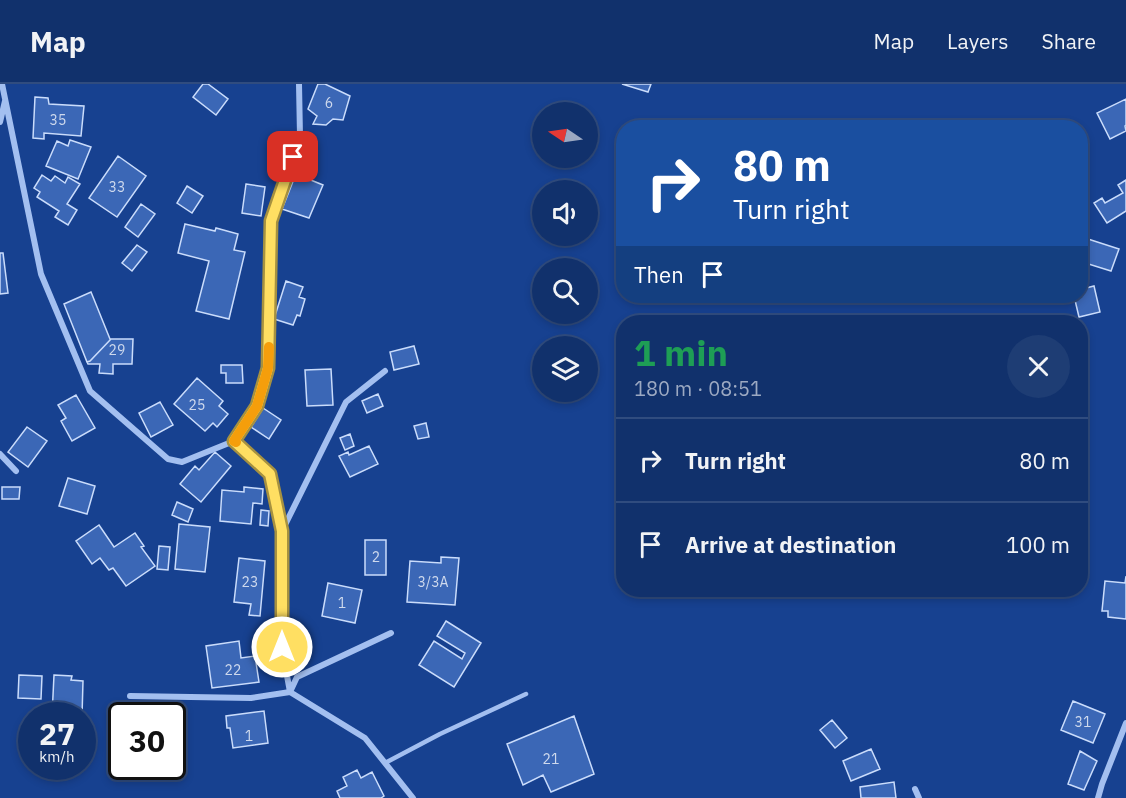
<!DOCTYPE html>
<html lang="en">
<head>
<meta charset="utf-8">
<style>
	:root { --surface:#11316c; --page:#1e3d74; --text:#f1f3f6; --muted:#9ca9c2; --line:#304c7f }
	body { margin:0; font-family:"IBM Plex Sans",sans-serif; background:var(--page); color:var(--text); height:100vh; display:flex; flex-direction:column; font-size:22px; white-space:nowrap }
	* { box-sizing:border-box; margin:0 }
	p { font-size:20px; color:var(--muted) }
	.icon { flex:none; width:33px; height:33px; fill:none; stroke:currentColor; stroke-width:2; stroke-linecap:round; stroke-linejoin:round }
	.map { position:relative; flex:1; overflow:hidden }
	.details { position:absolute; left:616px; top:231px; width:472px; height:282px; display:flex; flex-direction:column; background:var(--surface); border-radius:24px; box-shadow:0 3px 9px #0003,0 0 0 2px var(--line) }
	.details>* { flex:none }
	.hud { position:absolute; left:616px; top:36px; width:472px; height:183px; border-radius:24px; box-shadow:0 3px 9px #0003,0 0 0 2px var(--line); background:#1a4fa0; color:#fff; overflow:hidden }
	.needle { width:39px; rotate:283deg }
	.fabs { position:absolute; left:532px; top:18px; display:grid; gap:12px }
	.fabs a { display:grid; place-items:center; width:66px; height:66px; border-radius:50%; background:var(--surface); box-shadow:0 3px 9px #0003,0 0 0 2px var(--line); font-size:30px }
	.speed { position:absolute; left:18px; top:618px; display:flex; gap:12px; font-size:30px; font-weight:700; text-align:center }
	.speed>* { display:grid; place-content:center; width:78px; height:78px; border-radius:50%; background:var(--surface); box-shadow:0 3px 9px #0003,0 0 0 2px var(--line); line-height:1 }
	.speed small { font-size:15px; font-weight:400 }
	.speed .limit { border:3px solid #111; border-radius:9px; background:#fff; color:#111 }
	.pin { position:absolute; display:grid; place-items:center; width:51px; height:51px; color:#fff; margin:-26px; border-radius:12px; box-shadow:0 3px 9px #0006 }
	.me { position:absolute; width:66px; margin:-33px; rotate:0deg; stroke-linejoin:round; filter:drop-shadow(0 0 4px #0008) }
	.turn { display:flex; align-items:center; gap:21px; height:126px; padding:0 18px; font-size:27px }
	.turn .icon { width:78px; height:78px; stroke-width:2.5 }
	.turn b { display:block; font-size:42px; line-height:51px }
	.then { display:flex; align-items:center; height:57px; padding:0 18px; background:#0003; gap:12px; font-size:22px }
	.round { display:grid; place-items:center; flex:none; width:63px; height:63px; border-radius:32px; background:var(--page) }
	.summary { display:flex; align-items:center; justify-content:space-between; height:102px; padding:0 18px }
	h1 { font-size:36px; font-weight:800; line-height:45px; color:#1e9e55 }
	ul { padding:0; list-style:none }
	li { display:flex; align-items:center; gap:18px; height:84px; padding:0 18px; border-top:2px solid var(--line) }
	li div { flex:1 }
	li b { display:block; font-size:22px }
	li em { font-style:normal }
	header { display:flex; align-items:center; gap:36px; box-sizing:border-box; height:84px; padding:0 30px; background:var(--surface); border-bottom:2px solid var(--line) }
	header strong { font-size:28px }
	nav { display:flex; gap:33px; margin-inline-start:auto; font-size:21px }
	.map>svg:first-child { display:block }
	.building { fill:#3b67b6; stroke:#cadcfb; stroke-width:1.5 }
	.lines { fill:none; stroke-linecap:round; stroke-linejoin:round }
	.lane { stroke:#a3bff0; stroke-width:4.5 }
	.street { stroke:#a3bff0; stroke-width:6 }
	.route-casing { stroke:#a69140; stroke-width:15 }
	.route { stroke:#ffdf62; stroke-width:10 }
	.slow { stroke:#f59e0b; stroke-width:10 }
	.labels { text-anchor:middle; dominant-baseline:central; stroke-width:5; stroke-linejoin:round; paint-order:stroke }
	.number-label { font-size:14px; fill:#ced9ed }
</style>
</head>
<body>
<header>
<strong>Map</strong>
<nav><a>Map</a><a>Layers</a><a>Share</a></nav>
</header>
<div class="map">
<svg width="1126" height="714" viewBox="0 0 1126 714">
	<rect width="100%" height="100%" fill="#174190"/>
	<path class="building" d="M203 0H208L228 15 216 31 193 13Z
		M318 0H325L350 12 343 36 333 35 326 41 313 40 317 32 308 25Z
		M622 0H651L648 8Z
		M35 13 48 14 49 20 84 22 81 52 44 49V55L33 54Z
		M1126 15V41L1125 42 1126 47 1110 55 1097 29Z
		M70 56 91 63 78 95 46 82 57 57 68 62Z
		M118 72 146 92 117 133 89 114Z
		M296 90 323 101 309 134 282 125Z
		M42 91 51 97 55 92 65 99 68 93 80 100 67 120 77 126 68 141 55 133 59 127 37 113 40 108 34 104Z
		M1126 96V127L1107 139 1094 119 1102 114 1105 119 1123 109 1118 101Z
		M246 100 265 103 261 132 242 129Z
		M187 102 203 112 192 129 177 119Z
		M141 120 155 130 138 153 125 143Z
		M185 140 215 147 216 144 238 150 234 166 245 168 229 235 196 227 209 177 178 169Z
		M1088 155 1119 165 1111 187 1082 178V174Z
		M137 161 147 168 132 187 122 179Z
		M0 169H3L8 209 0 210Z
		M286 197 303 203 299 213 305 215 300 232 297 231 293 241 274 235Z
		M1094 202 1100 228 1079 233 1074 212H1082V205Z
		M91 208 110 255H111L90 277 87 278 64 220Z
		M111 255H133L132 280H113V290L99 289 100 280H88L87 278 90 277Z
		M414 262 419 280 394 286 390 268Z
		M221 281H242L243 299H226V289H221Z
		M331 285 333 321 307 322 305 286Z
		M197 294 223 317 219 322 228 330 217 343 213 339 205 347 174 320Z
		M378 310 383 322 367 329 362 317Z
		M76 311 95 344 72 357 61 337 66 334 58 321Z
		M160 318 173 341 151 353 139 329Z
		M263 324 281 336 269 355 251 343Z
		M426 339 429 353 418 355 414 342Z
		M27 343 47 357 28 383 8 368Z
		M350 350 354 362 345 366 340 354Z
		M369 362 378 380 350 393 339 372 348 368 349 371Z
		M215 368 231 382 201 418 180 400 195 382 199 386Z
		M68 394 95 402 87 430 59 422Z
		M2 403H20L19 415H2Z
		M244 403 263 405 262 420 253 419 251 440 220 437 222 406 244 408Z
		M177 418 193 425 188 438 172 431Z
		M261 426 269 427 268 442 260 441Z
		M179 440 210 443 205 488 175 485Z
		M99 441 114 463 135 449 144 462 141 463 155 482 126 502 113 484 109 486 100 474 92 480 76 457Z
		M365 456H386V491H365Z
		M159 462 170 463 168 486 157 485Z
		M441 473 459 474 455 521 407 518 410 477 441 479Z
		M239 474 265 477 260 532 249 531 251 520 234 518Z
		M1126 492V535L1108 533V527H1102L1105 497 1125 499Z
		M328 499 362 506 355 539 322 532Z
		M446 537 481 559 454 603 419 581 434 557 462 575 465 569 437 552Z
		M239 557 241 574 255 572 259 598 212 604 206 562Z
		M19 591 42 592 41 615 18 614Z
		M54 591 72 592 71 596 83 597 82 632H52Z
		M1073 617 1105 630 1093 659 1061 646Z
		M264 627 268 659 233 664 230 644H227L226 632Z
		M574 632 594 690 551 708 543 691 523 701 507 660Z
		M832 636 847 654 835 664 820 646Z
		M871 665 880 685 851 697 843 677Z
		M1080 667 1097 677 1084 706 1068 700Z
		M40 682H71V688L40 686Z
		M357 686 361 694 372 688 384 712 381 714H340L337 707 347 702 343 693Z
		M894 698 896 714H861L860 703Z"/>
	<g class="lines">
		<path class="lane" d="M385 679 440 650 526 610"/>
		<path class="street" d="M2 0 41 190 90 307 168 375 182 378 234 357 257 322 269 284 271 137 300 52 299 0
			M0 38 5 17
			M234 357 270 390 282 447V565L290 608 365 654 413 714
			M0 370 16 387
			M282 447 346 318 385 287
			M130 612 251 614 290 608 297 593 391 549
			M915 705 919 714
			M1098 714 1102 700 1126 639"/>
	</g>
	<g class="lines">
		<defs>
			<path id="route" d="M282 563V447L270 390 234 357 257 322 268 284 271 137 293 73"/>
		</defs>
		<use href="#route" class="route-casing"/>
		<use href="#route" class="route"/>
		<path class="slow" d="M236 358 234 357 257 322 268 284 269 263"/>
	</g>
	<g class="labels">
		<g class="number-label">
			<text x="329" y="19">6</text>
			<text x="58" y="36">35</text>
			<text x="117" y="103">33</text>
			<text x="117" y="266">29</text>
			<text x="197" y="321">25</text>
			<text x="376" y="473">2</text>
			<text x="250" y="498">23</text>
			<text x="433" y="498">3/3A</text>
			<text x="342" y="519">1</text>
			<text x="233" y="586">22</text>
			<text x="1083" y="638">31</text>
			<text x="249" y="652">1</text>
			<text x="551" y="675">21</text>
		</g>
	</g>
</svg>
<div class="fabs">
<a><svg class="needle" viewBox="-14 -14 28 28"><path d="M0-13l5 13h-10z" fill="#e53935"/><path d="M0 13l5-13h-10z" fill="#9ca9c2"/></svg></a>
<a><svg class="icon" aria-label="sound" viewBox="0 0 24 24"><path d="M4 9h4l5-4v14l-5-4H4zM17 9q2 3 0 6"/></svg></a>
<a><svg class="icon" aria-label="search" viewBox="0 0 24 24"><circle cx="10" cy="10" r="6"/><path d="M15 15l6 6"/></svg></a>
<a><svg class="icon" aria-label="layers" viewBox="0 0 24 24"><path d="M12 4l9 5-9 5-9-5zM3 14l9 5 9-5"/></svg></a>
</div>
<div class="speed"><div>27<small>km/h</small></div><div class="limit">30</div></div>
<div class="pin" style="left:293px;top:73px;background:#d93025"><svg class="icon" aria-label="arrive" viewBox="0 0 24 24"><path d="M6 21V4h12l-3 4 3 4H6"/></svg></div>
<svg class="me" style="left:282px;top:563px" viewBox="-20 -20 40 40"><circle r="17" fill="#ffdf62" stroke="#fff" stroke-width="3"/><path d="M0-11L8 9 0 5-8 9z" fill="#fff"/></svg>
<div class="hud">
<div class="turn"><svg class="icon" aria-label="right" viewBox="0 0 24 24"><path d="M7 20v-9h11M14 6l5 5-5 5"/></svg><div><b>80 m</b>Turn right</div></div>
<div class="then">Then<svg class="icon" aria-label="arrive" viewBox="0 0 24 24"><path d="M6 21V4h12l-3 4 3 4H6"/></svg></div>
</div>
<section class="details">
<div class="summary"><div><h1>1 min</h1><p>180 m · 08:51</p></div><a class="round"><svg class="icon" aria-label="close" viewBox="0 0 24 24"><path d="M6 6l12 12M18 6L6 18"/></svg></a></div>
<ul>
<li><svg class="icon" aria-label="right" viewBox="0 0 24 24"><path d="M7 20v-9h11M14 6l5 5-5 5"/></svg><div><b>Turn right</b></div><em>80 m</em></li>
<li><svg class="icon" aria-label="arrive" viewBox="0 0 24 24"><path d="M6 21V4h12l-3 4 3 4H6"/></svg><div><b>Arrive at destination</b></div><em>100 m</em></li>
</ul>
</section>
</div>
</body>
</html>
